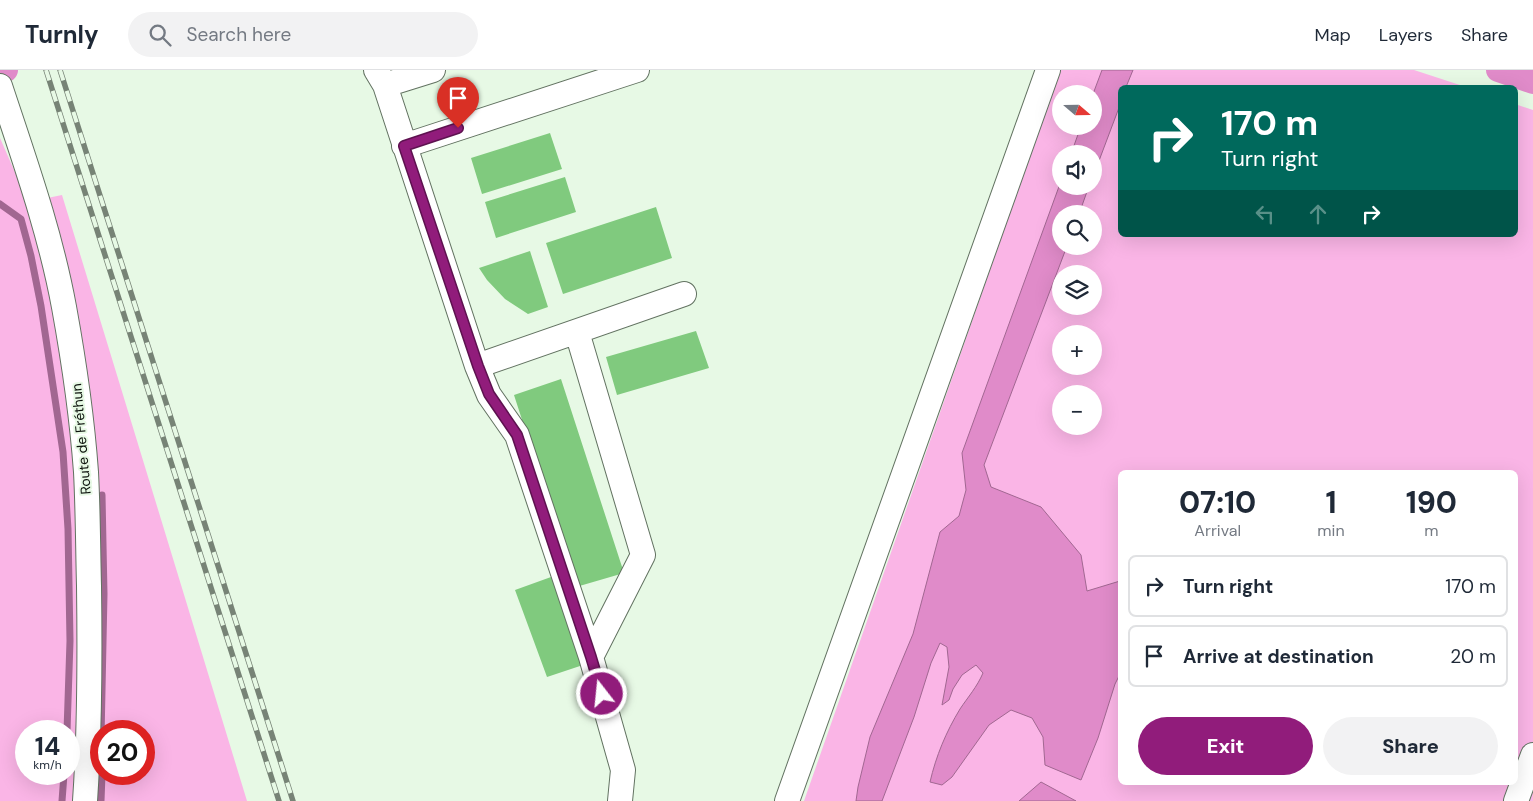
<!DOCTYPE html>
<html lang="en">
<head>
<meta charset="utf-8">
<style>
	:root { --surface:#fff; --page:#f2f2f3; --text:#1f2937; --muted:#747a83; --line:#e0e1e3; --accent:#911c7b }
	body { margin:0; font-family:"DM Sans",sans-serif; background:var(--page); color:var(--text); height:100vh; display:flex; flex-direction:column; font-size:19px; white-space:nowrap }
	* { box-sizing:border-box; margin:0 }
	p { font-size:16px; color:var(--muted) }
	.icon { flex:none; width:28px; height:28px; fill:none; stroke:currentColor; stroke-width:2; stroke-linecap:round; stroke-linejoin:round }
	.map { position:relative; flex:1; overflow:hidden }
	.drawer { position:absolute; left:1118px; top:400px; width:400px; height:315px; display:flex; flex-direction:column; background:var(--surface); border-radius:8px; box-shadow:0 5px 20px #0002 }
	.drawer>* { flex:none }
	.guide { position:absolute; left:1118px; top:15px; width:400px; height:152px; border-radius:8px; box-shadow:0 5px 20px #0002; background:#00695c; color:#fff; overflow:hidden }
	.needle { width:32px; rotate:110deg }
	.buttons { position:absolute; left:1052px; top:15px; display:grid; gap:10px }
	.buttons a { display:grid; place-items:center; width:50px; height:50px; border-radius:50%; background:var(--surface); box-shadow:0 5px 20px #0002; font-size:25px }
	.speed { position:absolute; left:15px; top:650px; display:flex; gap:10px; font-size:25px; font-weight:700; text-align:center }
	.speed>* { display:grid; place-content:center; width:65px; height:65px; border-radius:50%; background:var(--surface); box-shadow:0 5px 20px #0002; line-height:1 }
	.speed small { font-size:12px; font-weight:400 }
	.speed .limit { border:8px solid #d22; background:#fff; color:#111 }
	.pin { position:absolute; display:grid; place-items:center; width:42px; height:42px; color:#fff; margin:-51px -21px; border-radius:50% 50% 50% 0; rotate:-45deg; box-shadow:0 0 5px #0007 }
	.pin .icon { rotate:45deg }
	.me { position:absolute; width:55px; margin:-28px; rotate:344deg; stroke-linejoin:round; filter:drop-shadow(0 0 4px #0008) }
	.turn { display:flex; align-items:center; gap:18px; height:105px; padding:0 20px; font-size:22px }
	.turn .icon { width:65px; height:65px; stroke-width:2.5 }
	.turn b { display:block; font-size:35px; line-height:42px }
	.lanes { display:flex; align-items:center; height:48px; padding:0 20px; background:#0003; justify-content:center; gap:25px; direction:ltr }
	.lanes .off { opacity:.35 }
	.eta { display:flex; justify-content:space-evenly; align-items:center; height:85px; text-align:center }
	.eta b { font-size:30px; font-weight:800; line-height:35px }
	.button { display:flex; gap:10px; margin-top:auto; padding:10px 20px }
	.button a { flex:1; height:58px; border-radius:30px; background:var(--accent); color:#fff; font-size:20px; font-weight:800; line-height:58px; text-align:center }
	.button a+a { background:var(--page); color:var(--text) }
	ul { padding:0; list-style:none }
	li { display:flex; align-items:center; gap:15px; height:62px; margin:0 10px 8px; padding:0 10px; border:2px solid var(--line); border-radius:8px }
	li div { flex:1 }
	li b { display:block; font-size:19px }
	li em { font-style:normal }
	header { display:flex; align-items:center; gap:30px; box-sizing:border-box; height:70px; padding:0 25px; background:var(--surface); border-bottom:1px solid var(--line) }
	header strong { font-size:24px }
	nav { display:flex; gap:28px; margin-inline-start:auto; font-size:18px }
	.search { width:350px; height:45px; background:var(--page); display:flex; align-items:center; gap:12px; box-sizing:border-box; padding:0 18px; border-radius:28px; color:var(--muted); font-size:19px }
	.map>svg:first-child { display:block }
	.green { fill:#fab5e6; fill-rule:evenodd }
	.water { fill:#e08bc9; stroke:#a16791 }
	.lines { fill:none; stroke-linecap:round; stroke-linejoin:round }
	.stream { stroke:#a16791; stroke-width:7 }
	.canal { stroke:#e08bc9; stroke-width:24 }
	.building { fill:#80ca7e }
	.minor-casing { stroke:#627261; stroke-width:26 }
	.minor { stroke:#fff; stroke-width:24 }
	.rail-casing { stroke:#778376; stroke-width:5.5 }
	.rail { stroke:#e7f9e5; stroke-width:4; stroke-dasharray:11; stroke-linecap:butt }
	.route-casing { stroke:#5e1250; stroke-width:12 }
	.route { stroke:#911c7b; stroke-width:9 }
	.labels { text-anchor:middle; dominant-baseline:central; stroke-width:4; stroke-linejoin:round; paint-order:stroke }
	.street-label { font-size:14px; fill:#0d130d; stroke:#e7f9e5 }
</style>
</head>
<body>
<header>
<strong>Turnly</strong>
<div class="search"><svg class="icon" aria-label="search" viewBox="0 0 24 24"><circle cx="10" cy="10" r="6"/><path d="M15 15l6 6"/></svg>Search here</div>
<nav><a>Map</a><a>Layers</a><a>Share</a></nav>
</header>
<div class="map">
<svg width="1533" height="731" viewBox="0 0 1533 731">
	<rect width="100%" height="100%" fill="#e7f9e5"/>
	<path class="green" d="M1060 0H1414L1466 17 1120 18V165H1515V34L1533 40V731H804ZM1061 24H1094V56H1061ZM1061 84H1094V116H1061ZM1061 144H1094V176H1061ZM1061 204H1094V236H1061ZM1061 264H1094V296H1061ZM1061 324H1094V356H1061ZM1120 402H1515V712H1120Z
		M0 68 28 132 62 125 247 731H0ZM26 661H69V704H26ZM101 661H144V704H101Z"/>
	<path class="water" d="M1102 0H1133L1126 17 1120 18V35L1094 104V84H1071L1081 56H1094L1093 24Z
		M1061 111V116H1089L1079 144H1061V176H1067L984 395 991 417 1041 437 1081 485 1087 521 1120 511V604L1115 614 1098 668 1081 710 1045 695 1043 667 1032 648 1011 640 989 655 952 707 942 715 930 712C936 686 946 662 960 639 968 627 977 617 983 603L976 595 962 605 953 619 949 630 942 635 949 597 947 577 940 573 931 593 914 647 882 731H856L858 717 870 667 913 564 940 462 959 446 966 420 962 383Z
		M1041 712 1076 731H1019Z"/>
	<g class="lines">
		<path class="stream" d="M0 134 21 149 31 186 41 236 63 382 68 459 70 571 67 661
			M101 668 104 524 102 425
			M62 731 64 704
			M101 731 102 704"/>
		<path class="canal" d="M1498 0 1533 12
			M0 3 6 0"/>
	</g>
	<path class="building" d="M550 63 562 99 482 124 471 88Z
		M565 107 576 142 496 168 485 132Z
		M656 137 672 188 563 224 546 173Z
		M530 181 548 237 528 244 505 229 487 210 479 198Z
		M696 261 709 298 617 325 606 287Z
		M561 309 624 503 576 517 514 325Z
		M551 507 583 595 547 607 515 520Z"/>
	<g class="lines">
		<defs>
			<path id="minor" d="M376 0 385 15 433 0
				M385 15 477 296 489 325 517 365 591 587 623 700 620 731
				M0 16C24 89 50 161 64 237 74 292 82 347 86 402 88 440 88 478 89 516 90 588 90 659 85 731
				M404 76 637 0
				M577 262 643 485 591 587
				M477 296 684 224
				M787 731 1048 0
				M1516 731 1533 685"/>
		</defs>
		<use href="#minor" class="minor-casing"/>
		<use href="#minor" class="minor"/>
		<defs>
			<path id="rail" d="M46 0 279 731
				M60 0 293 731"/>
		</defs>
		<use href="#rail" class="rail-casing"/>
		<use href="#rail" class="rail"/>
	</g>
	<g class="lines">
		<defs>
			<path id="route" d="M458 58 404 76 478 296 489 324 517 365 591 587 602 624"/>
		</defs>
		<use href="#route" class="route-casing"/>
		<use href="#route" class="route"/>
	</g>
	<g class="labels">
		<g class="street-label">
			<text transform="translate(81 369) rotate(-95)">Route de Fréthun</text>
		</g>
	</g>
</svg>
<div class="buttons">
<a><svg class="needle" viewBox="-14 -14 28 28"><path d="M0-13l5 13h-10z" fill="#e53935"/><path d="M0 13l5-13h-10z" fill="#747a83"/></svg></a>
<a><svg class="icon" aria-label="sound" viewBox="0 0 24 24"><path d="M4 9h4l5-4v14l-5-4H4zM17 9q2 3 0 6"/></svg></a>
<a><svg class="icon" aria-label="search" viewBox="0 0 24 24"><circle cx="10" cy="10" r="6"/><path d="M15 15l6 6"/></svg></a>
<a><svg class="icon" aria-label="layers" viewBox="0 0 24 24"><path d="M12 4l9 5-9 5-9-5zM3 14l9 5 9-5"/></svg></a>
<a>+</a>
<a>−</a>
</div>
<div class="speed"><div>14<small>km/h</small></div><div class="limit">20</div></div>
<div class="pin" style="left:458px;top:58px;background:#d93025"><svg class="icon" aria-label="arrive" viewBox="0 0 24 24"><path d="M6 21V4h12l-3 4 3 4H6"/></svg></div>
<svg class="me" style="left:602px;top:624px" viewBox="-20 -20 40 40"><circle r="17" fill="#911c7b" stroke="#fff" stroke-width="3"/><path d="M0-11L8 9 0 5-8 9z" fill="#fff"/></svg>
<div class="guide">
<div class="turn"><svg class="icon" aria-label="right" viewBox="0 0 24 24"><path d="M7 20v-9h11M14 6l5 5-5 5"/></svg><div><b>170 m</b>Turn right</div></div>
<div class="lanes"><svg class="icon off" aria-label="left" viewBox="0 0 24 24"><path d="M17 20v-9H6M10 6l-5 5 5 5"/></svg><svg class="icon off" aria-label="ahead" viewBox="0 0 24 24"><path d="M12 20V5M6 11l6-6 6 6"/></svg><svg class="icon" aria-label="right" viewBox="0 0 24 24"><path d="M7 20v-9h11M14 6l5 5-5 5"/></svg></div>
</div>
<section class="drawer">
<div class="eta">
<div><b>07:10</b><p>Arrival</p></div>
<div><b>1</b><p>min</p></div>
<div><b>190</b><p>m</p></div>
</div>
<ul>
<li><svg class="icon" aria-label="right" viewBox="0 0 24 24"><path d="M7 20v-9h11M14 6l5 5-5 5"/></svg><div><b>Turn right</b></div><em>170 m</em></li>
<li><svg class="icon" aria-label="arrive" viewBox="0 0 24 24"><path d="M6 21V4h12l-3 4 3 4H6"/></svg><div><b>Arrive at destination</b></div><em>20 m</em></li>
</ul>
<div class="button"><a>Exit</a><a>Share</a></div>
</section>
</div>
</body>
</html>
